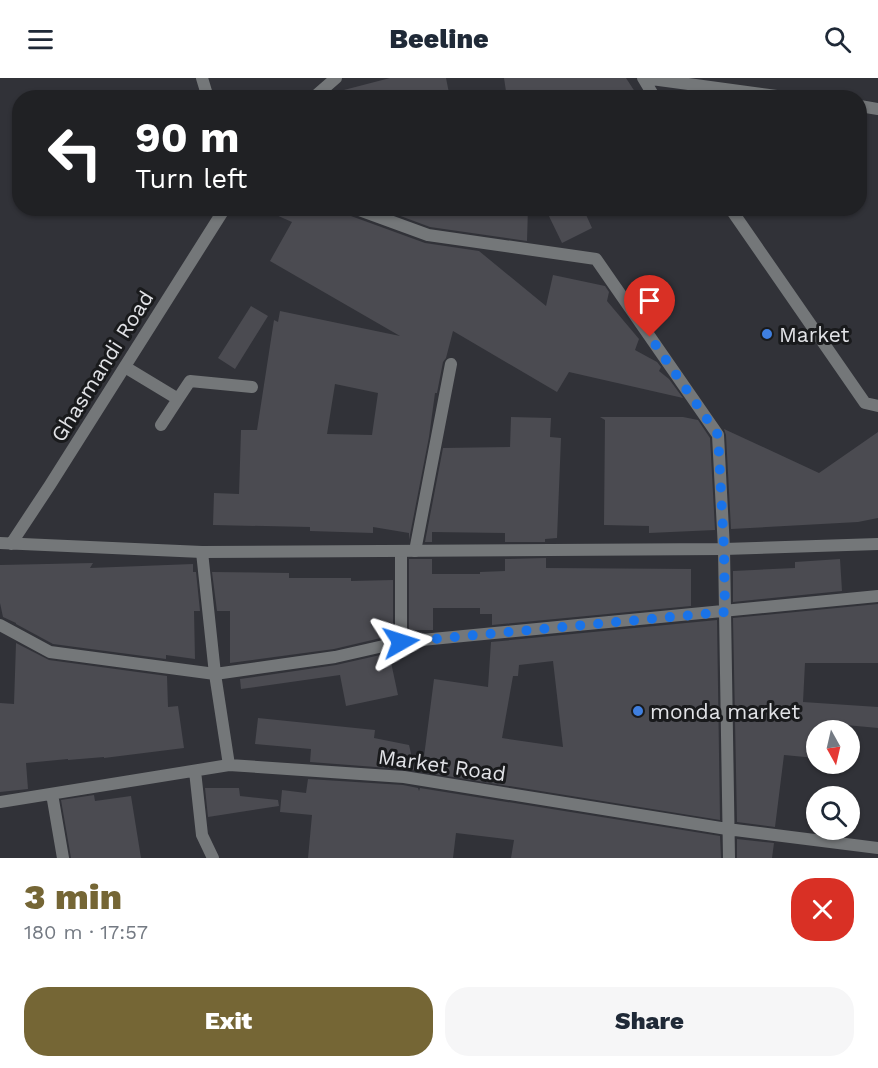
<!DOCTYPE html>
<html lang="en">
<head>
<meta charset="utf-8">
<style>
	:root { --surface:#fff; --page:#f6f6f7; --text:#1f2937; --muted:#747a83; --accent:#756635 }
	body { margin:0; font-family:"Work Sans",sans-serif; background:var(--page); color:var(--text); height:100vh; display:flex; flex-direction:column; font-size:22px; white-space:nowrap }
	* { box-sizing:border-box; margin:0 }
	p { font-size:20px; color:var(--muted) }
	.icon { flex:none; width:33px; height:33px; fill:none; stroke:currentColor; stroke-width:2; stroke-linecap:round; stroke-linejoin:round }
	.map { position:relative; height:780px; overflow:hidden }
	.details { display:flex; flex-direction:column; background:var(--surface); flex:1 }
	.details>* { flex:none }
	.hud { position:absolute; left:12px; top:12px; width:855px; height:126px; border-radius:24px; box-shadow:0 2px 4px #0004; background:#202124; color:#fff; overflow:hidden }
	.needle { width:39px; rotate:172deg }
	.controls { position:absolute; left:806px; top:642px; display:grid; gap:12px }
	.controls a { display:grid; place-items:center; width:54px; height:54px; border-radius:50%; background:var(--surface); box-shadow:0 2px 4px #0004; font-size:30px }
	.pin { position:absolute; display:grid; place-items:center; width:51px; height:51px; color:#fff; margin:-62px -26px; border-radius:50% 50% 50% 0; rotate:-45deg; box-shadow:0 0 6px #0007 }
	.pin .icon { rotate:45deg }
	.me { position:absolute; width:66px; margin:-33px; rotate:84deg; stroke-linejoin:round; filter:drop-shadow(0 0 4px #0008) }
	.turn { display:flex; align-items:center; gap:21px; height:126px; padding:0 24px; font-size:27px }
	.turn .icon { width:78px; height:78px; stroke-width:2.5 }
	.turn b { display:block; font-size:42px; line-height:51px }
	.round { display:grid; place-items:center; flex:none; width:63px; height:63px; border-radius:24px; background:var(--page) }
	.head { display:flex; align-items:center; justify-content:space-between; height:102px; padding:0 24px }
	h1 { font-size:36px; font-weight:800; line-height:45px; color:var(--accent) }
	.button { display:flex; gap:12px; margin-top:auto; padding:12px 24px }
	.button a { flex:1; height:69px; border-radius:24px; background:var(--accent); color:#fff; font-size:24px; font-weight:800; line-height:69px; text-align:center }
	.button a+a { background:var(--page); color:var(--text) }
	header { display:flex; justify-content:space-between; align-items:center; height:78px; padding:0 24px; background:var(--surface); font-size:27px; font-weight:800 }
	.map>svg:first-child { display:block }
	.building { fill:#4b4b51; fill-rule:evenodd }
	.lines { fill:none; stroke-linecap:round; stroke-linejoin:round }
	.service { stroke:#747779; stroke-width:12 }
	.pedestrian { stroke:#747779; stroke-width:12 }
	.minor { stroke:#747779; stroke-width:12 }
	.tertiary { stroke:#747779; stroke-width:12 }
	.route { stroke:#1a73e8; stroke-width:10; stroke-dasharray:0 18 }
	.shop-dot { fill:#3f7fe0; stroke:#191a1c; stroke-width:2 }
	.labels { text-anchor:middle; dominant-baseline:central; stroke-width:6; stroke-linejoin:round; paint-order:stroke }
	.poi-label { font-size:21px; fill:#e1e2e6; stroke:#191a1c; text-anchor:start }
	.street-label { font-size:21px; fill:#e1e2e6; stroke:#191a1c }
</style>
</head>
<body>
<header><svg class="icon" aria-label="menu" viewBox="0 0 24 24"><path d="M4 6h16M4 12h16M4 18h16"/></svg>Beeline<svg class="icon" aria-label="search" viewBox="0 0 24 24"><circle cx="10" cy="10" r="6"/><path d="M15 15l6 6"/></svg></header>
<div class="map">
<svg width="878" height="780" viewBox="0 0 878 780">
	<rect width="100%" height="100%" fill="#313238"/>
	<path class="building" d="M390 0H446L450 20H341L340 13Z
		M504 0H626L639 20H507Z
		M260 130H346L347 135 351 138 425 165 479 173 546 228 553 197 605 208 609 214 607 223 639 261 635 272 657 284 661 289 659 293 669 301 683 320 569 294 557 314 453 253 446 280 443 284 437 315H435L429 359 409 462V455L373 449V455L310 453V449L213 447 214 415 239 416 241 352H257L274 242 278 244 280 233 400 258 270 183 292 144ZM335 306 378 315 372 357 327 356Z
		M379 130H528L527 163 430 149Z
		M545 130H583L592 150 562 165Z
		M251 228 268 238 235 291 218 280Z
		M511 339 551 340 550 359 561 360 557 460 545 461V464H505V455L432 454V464H425L443 370 510 369Z
		M600 339H683L698 342 710 360 715 452 649 455V448L604 447 605 342Z
		M724 351 819 395 878 354V440L858 444 731 451 726 357Z
		M546 480V490L691 491V528L492 547V536H480V530H433V552H409V481H432V496H480V494L505 493V481Z
		M840 481 842 513 733 524V493L795 490V484Z
		M93 485 90 490 193 486V494H196L200 533H194L195 581 166 577V581L53 566 16 546V545L3 539 0 525V487Z
		M212 494 289 495V500H351V503L393 502V557H385V559L334 571 230 585V533H217Z
		M878 526V585H805L803 624 878 629V650L835 646 834 652H816V680L784 677 775 749 737 744 733 540Z
		M717 542 720 742 422 694 434 601 488 609 491 564ZM553 583 563 669 502 660 513 598H518L519 587Z
		M16 565 49 582 167 598 168 629 178 628 184 670 104 680V679L68 682V681L26 685 28 711 0 714V625L14 626Z
		M389 575 398 617 346 628 340 597 241 611 240 601 336 587Z
		M258 640 375 652 374 660 409 667 415 692 310 684 311 671 255 666Z
		M308 701 403 707 418 710 419 713 420 710 720 758 721 780H511L514 762 456 755 453 780H308L312 737 280 734 282 712 306 715Z
		M205 710H239L240 718 278 722 279 728 208 739Z
		M94 717 95 723 131 718 141 780H71L61 722Z
		M737 761 774 765 772 780H737Z"/>
	<g class="lines">
		<path class="service" d="M202 0 208 20
			M125 289 178 321 190 303 252 309
			M161 347 178 321"/>
		<path class="pedestrian" d="M643 0 655 20
			M644 0 792 20
			M860 28 878 31
			M730 130 865 325 878 328"/>
		<path class="minor" d="M354 130 428 157 596 181 718 357 724 471 729 780
			M415 473 451 286
			M202 474 215 596 229 687
			M0 547 50 574 215 596 335 579 401 564 878 518
			M401 564V473
			M195 693 202 757 213 780
			M52 716 63 780
			M0 724 229 687 404 699 727 751 878 770"/>
		<path class="tertiary" d="M313 20 336 0
			M0 465 202 474 724 471 878 466
			M11 466 50 407 225 130"/>
	</g>
	<g class="lines">
		<path class="route" d="M401 564 725 534 724 471 718 357 650 259"/>
	</g>
	<g class="shop-dot">
		<circle cx="767" cy="256" r="6"/>
		<circle cx="638" cy="633" r="6"/>
	</g>
	<g class="labels">
		<g class="poi-label">
			<text x="779" y="256">Market</text>
			<text x="650" y="633">monda market</text>
		</g>
		<g class="street-label">
			<text transform="translate(102 288) rotate(-58)">Ghasmandi Road</text>
			<text transform="translate(442 687) rotate(8)">Market Road</text>
		</g>
	</g>
</svg>
<div class="controls">
<a><svg class="needle" viewBox="-14 -14 28 28"><path d="M0-13l5 13h-10z" fill="#e53935"/><path d="M0 13l5-13h-10z" fill="#747a83"/></svg></a>
<a><svg class="icon" aria-label="search" viewBox="0 0 24 24"><circle cx="10" cy="10" r="6"/><path d="M15 15l6 6"/></svg></a>
</div>
<div class="pin" style="left:650px;top:259px;background:#d93025"><svg class="icon" aria-label="arrive" viewBox="0 0 24 24"><path d="M6 21V4h12l-3 4 3 4H6"/></svg></div>
<svg class="me" style="left:401px;top:564px" viewBox="-20 -20 40 40"><path d="M0-17L14 15 0 8-14 15z" fill="#1a73e8" stroke="#fff" stroke-width="4"/></svg>
<div class="hud">
<div class="turn"><svg class="icon" aria-label="left" viewBox="0 0 24 24"><path d="M17 20v-9H6M10 6l-5 5 5 5"/></svg><div><b>90 m</b>Turn left</div></div>
</div>
</div>
<section class="details">
<div class="head"><div><h1>3 min</h1><p>180 m · 17:57</p></div><a class="round" style="background:#d93025;color:#fff"><svg class="icon" aria-label="close" viewBox="0 0 24 24"><path d="M6 6l12 12M18 6L6 18"/></svg></a></div>
<div class="button"><a>Exit</a><a>Share</a></div>
</section>
</body>
</html>
